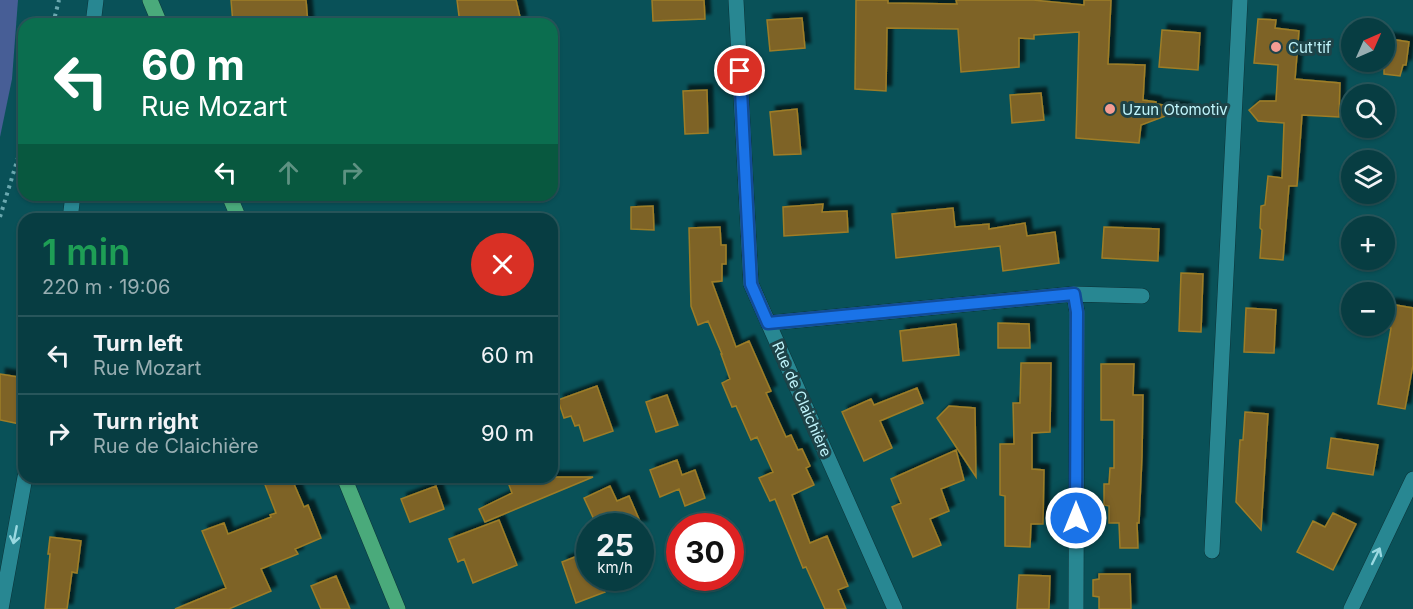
<!DOCTYPE html>
<html lang="en">
<head>
<meta charset="utf-8">
<style>
	:root { --surface:#073d42; --page:#104449; --text:#f1f3f6; --muted:#98aeb2; --line:#28565b }
	body { margin:0; font-family:Inter,sans-serif; background:var(--page); color:var(--text); height:100vh; display:flex; flex-direction:column; font-size:22px; white-space:nowrap }
	* { box-sizing:border-box; margin:0 }
	p { font-size:20px; color:var(--muted) }
	.icon { flex:none; width:33px; height:33px; fill:none; stroke:currentColor; stroke-width:2; stroke-linecap:round; stroke-linejoin:round }
	.map { position:relative; flex:1; overflow:hidden }
	.details { position:absolute; left:18px; top:213px; width:540px; height:270px; display:flex; flex-direction:column; background:var(--surface); border-radius:18px; box-shadow:0 2px 4px #0004,0 0 0 2px var(--line) }
	.details>* { flex:none }
	.guide { position:absolute; left:18px; top:18px; width:540px; height:183px; border-radius:18px; box-shadow:0 2px 4px #0004,0 0 0 2px var(--line); background:#0b6e4f; color:#fff; overflow:hidden }
	.needle { width:39px; rotate:45deg }
	.tools { position:absolute; left:1341px; top:18px; display:grid; gap:12px }
	.tools a { display:grid; place-items:center; width:54px; height:54px; border-radius:50%; background:var(--surface); box-shadow:0 2px 4px #0004,0 0 0 2px var(--line); font-size:30px }
	.speed { position:absolute; left:576px; top:513px; display:flex; gap:12px; font-size:30px; font-weight:700; text-align:center }
	.speed>* { display:grid; place-content:center; width:78px; height:78px; border-radius:50%; background:var(--surface); box-shadow:0 2px 4px #0004,0 0 0 2px var(--line); line-height:1 }
	.speed small { font-size:15px; font-weight:400 }
	.speed .limit { border:9px solid #d22; background:#fff; color:#111 }
	.pin { position:absolute; display:grid; place-items:center; width:51px; height:51px; color:#fff; margin:-26px; border:3px solid #fff; border-radius:50%; box-shadow:0 2px 6px #0007 }
	.me { position:absolute; width:66px; margin:-33px; rotate:0deg; stroke-linejoin:round; filter:drop-shadow(0 0 4px #0008) }
	.turn { display:flex; align-items:center; gap:21px; height:126px; padding:0 24px; font-size:27px }
	.turn .icon { width:78px; height:78px; stroke-width:2.5 }
	.turn b { display:block; font-size:42px; line-height:51px }
	.lanes { display:flex; align-items:center; height:57px; padding:0 24px; background:#0003; justify-content:center; gap:30px; direction:ltr }
	.lanes .off { opacity:.35 }
	.round { display:grid; place-items:center; flex:none; width:63px; height:63px; border-radius:32px; background:var(--page) }
	.summary { display:flex; align-items:center; justify-content:space-between; height:102px; padding:0 24px }
	h1 { font-size:36px; font-weight:600; line-height:45px; color:#1e9e55 }
	ul { padding:0; list-style:none }
	li { display:flex; align-items:center; gap:18px; height:78px; padding:0 24px; border-top:2px solid var(--line) }
	li div { flex:1 }
	li b { display:block; font-size:22px }
	li em { font-style:normal }
	.map>svg:first-child { display:block }
	.water { fill:#475e96 }
	.building { fill:#7e6425; stroke:#9e7d28; stroke-width:1.5; filter:url(#shadow) }
	.lines { fill:none; stroke-linecap:round; stroke-linejoin:round }
	.minor-casing { stroke:#0c3338; stroke-width:16 }
	.major-casing { stroke:#0c3338; stroke-width:16 }
	.path { stroke:#6aa8af; stroke-width:4; stroke-dasharray:3 4.5; stroke-linecap:butt }
	.minor { stroke:#288792; stroke-width:15 }
	.major { stroke:#4aaa7b; stroke-width:15 }
	.oneway { stroke:#9ad9e1 }
	.route-casing { stroke:#114b97; stroke-width:15 }
	.route { stroke:#1a73e8; stroke-width:10 }
	.poi-dot { fill:#f59c93; stroke:#1e4348; stroke-width:2 }
	.labels { text-anchor:middle; dominant-baseline:central; stroke-width:6; stroke-linejoin:round; paint-order:stroke }
	.poi-label { font-size:15px; fill:#c0f4fb; stroke:#1e4348; text-anchor:start }
	.street-label { font-size:15px; fill:#c0f4fb; stroke:#1e4348 }
</style>
</head>
<body>
<div class="map">
<svg width="1413" height="609" viewBox="0 0 1413 609">
	<defs>
		<filter id="shadow"><feDropShadow dx="5.5" dy="-5.5" stdDeviation="1.5" flood-color="#0009"/></filter>
	</defs>
	<rect width="100%" height="100%" fill="#095158"/>
	<path class="water" d="M0 0H18L12 79 0 137Z"/>
	<path class="building" d="M231 0H306L308 24H233Z
		M457 0H516L521 21 489 24H460Z
		M652 0H704L705 19 653 21Z
		M856 0H888V3L957 4 956 0H1033L1084 5V0H1111L1108 64 1145 65 1143 100 1156 102V104L1187 108 1141 125 1139 143 1076 138 1079 32 1034 35V39L1019 38V67L961 72 958 29 887 28 886 91 855 89Z
		M802 18 805 48 770 51 767 20Z
		M1258 19 1276 20 1275 28 1299 31 1295 79 1340 83 1339 117 1302 115 1297 186H1289L1283 260 1260 258 1262 230 1260 228 1261 206 1265 205 1268 176 1282 178 1284 123 1258 121 1249 110 1260 101H1276L1278 65 1254 63Z
		M1162 30 1200 33 1198 70 1159 67Z
		M1384 38 1409 42 1406 65H1403L1400 76 1384 74Z
		M707 90 708 133 685 134 683 91Z
		M1041 93 1044 120 1012 123 1010 95Z
		M797 109 801 154 774 155 770 112Z
		M823 204 822 212 847 211 848 232 784 236 783 207Z
		M653 206 654 230 631 229V207Z
		M953 208 955 227 989 224V229L1025 223 1027 236 1055 232 1059 263 1003 271 1000 246 896 258 892 214Z
		M720 227 721 245H726V264H722V281L712 282 736 347 749 341 771 391 766 393 786 437 791 435 798 450 802 449 810 466 806 468 814 485 792 495 810 543 827 536 848 586 838 590 846 609H825L806 567 803 568 775 499 770 501 759 478 773 472 757 437 751 440 736 406 732 407 722 383 730 379 721 354H722L708 321 698 325 691 306 689 228Z
		M1104 227 1159 229 1158 261 1102 258Z
		M1181 273 1203 274 1201 332 1179 331Z
		M1390 304 1413 308V365L1405 409 1378 404 1391 328 1385 327Z
		M1246 308 1276 310 1274 353 1244 352Z
		M998 323 1029 324 1030 348H998Z
		M956 324 959 355 903 361 900 331Z
		M1021 363H1051L1050 432 1032 433V469L1044 470 1043 524H1031L1030 547 1005 546V496L1000 495V444H1014L1013 403H1020Z
		M1101 364H1134L1133 395H1143L1142 456 1139 523H1137L1138 548H1120L1119 523H1109V506L1104 505V484H1109L1110 468H1114V420H1101Z
		M0 374 24 378V403L20 424 0 420Z
		M597 386 613 431 584 441 579 425 575 426 571 416 564 418 558 400Z
		M917 388 923 403 880 421 892 448 864 461 842 412 871 399 874 405Z
		M667 395 678 425 656 432 646 402Z
		M949 406 975 408 976 477 937 418Z
		M1245 412 1268 414 1261 530 1236 502 1240 440H1243Z
		M1331 438 1378 445 1373 475 1327 468Z
		M956 450 964 480 941 489 949 511 930 519 941 545 913 557 892 507 901 503 891 479Z
		M677 460 682 475 695 470 705 498 685 506 679 489 660 497 650 470Z
		M262 477H291L304 507 308 505 321 538 295 549 298 554 261 569 271 591 229 609H175L226 588 202 531 224 523 228 534 271 517 270 515 276 513Z
		M506 477H593L485 522 479 509 512 493Z
		M436 486 444 509 410 522 401 499Z
		M610 486 617 501 629 496 642 526H597L584 498Z
		M1333 513 1356 524 1333 570 1297 552 1313 521 1325 527Z
		M499 520 517 565 473 583 464 559 458 562 449 539Z
		M50 537 81 541 77 573 72 572 67 609H45L50 554H48Z
		M590 551V578H600L605 592 576 603 562 562Z
		M1099 574H1130L1131 609H1099V597L1093 596V580L1099 579Z
		M1019 575 1050 576 1049 609H1017Z
		M336 576 350 609H321L311 586Z"/>
	<g class="lines">
		<defs>
			<path id="minor" d="M736 0 751 284 895 609
				M93 24 96 0
				M70 219 73 195
				M1074 294 1077 312 1076 609
				M769 323 1074 294 1142 296
				M1212 551 1240 0
				M1 609 25 477
				M1351 609 1413 479"/>
			<path id="major" d="M150 0 160 24
				M229 195 239 219
				M344 477 398 609"/>
		</defs>
		<use href="#minor" class="minor-casing"/>
		<use href="#major" class="major-casing"/>
		<path class="path" d="M53 24 59 0
			M0 217 24 138"/>
		<use href="#minor" class="minor"/>
		<use href="#major" class="major"/>
	</g>
	<defs><path id="oneway-shaft" d="M-6 0H5M1.5-3L5.5 0L1.5 3" fill="none" stroke-width="1.6" stroke-linecap="round" stroke-linejoin="round" transform="scale(1.5)"/></defs>
	<g class="oneway">
		<use href="#oneway-shaft" transform="translate(15 535) rotate(101)"/>
		<use href="#oneway-shaft" transform="translate(1376 556) rotate(-64)"/>
	</g>
	<g class="lines">
		<defs>
			<path id="route" d="M740 71 751 284 768 323 1074 294 1077 312 1076 518"/>
		</defs>
		<use href="#route" class="route-casing"/>
		<use href="#route" class="route"/>
	</g>
	<g class="poi-dot">
		<circle cx="1276" cy="47" r="6"/>
		<circle cx="1110" cy="109" r="6"/>
	</g>
	<g class="labels">
		<g class="poi-label">
			<text x="1288" y="47">Cut'tif</text>
			<text x="1122" y="109">Uzun Otomotiv</text>
		</g>
		<g class="street-label">
			<text transform="translate(802 399) rotate(66)">Rue de Claichière</text>
		</g>
	</g>
</svg>
<div class="tools">
<a><svg class="needle" viewBox="-14 -14 28 28"><path d="M0-13l5 13h-10z" fill="#e53935"/><path d="M0 13l5-13h-10z" fill="#98aeb2"/></svg></a>
<a><svg class="icon" aria-label="search" viewBox="0 0 24 24"><circle cx="10" cy="10" r="6"/><path d="M15 15l6 6"/></svg></a>
<a><svg class="icon" aria-label="layers" viewBox="0 0 24 24"><path d="M12 4l9 5-9 5-9-5zM3 14l9 5 9-5"/></svg></a>
<a>+</a>
<a>−</a>
</div>
<div class="speed"><div>25<small>km/h</small></div><div class="limit">30</div></div>
<div class="pin" style="left:740px;top:71px;background:#d93025"><svg class="icon" aria-label="arrive" viewBox="0 0 24 24"><path d="M6 21V4h12l-3 4 3 4H6"/></svg></div>
<svg class="me" style="left:1076px;top:518px" viewBox="-20 -20 40 40"><circle r="17" fill="#1a73e8" stroke="#fff" stroke-width="3"/><path d="M0-11L8 9 0 5-8 9z" fill="#fff"/></svg>
<div class="guide">
<div class="turn"><svg class="icon" aria-label="left" viewBox="0 0 24 24"><path d="M17 20v-9H6M10 6l-5 5 5 5"/></svg><div><b>60 m</b>Rue Mozart</div></div>
<div class="lanes"><svg class="icon" aria-label="left" viewBox="0 0 24 24"><path d="M17 20v-9H6M10 6l-5 5 5 5"/></svg><svg class="icon off" aria-label="ahead" viewBox="0 0 24 24"><path d="M12 20V5M6 11l6-6 6 6"/></svg><svg class="icon off" aria-label="right" viewBox="0 0 24 24"><path d="M7 20v-9h11M14 6l5 5-5 5"/></svg></div>
</div>
<section class="details">
<div class="summary"><div><h1>1 min</h1><p>220 m · 19:06</p></div><a class="round" style="background:#d93025;color:#fff"><svg class="icon" aria-label="close" viewBox="0 0 24 24"><path d="M6 6l12 12M18 6L6 18"/></svg></a></div>
<ul>
<li><svg class="icon" aria-label="left" viewBox="0 0 24 24"><path d="M17 20v-9H6M10 6l-5 5 5 5"/></svg><div><b>Turn left</b><p>Rue Mozart</p></div><em>60 m</em></li>
<li><svg class="icon" aria-label="right" viewBox="0 0 24 24"><path d="M7 20v-9h11M14 6l5 5-5 5"/></svg><div><b>Turn right</b><p>Rue de Claichière</p></div><em>90 m</em></li>
</ul>
</section>
</div>
</body>
</html>
